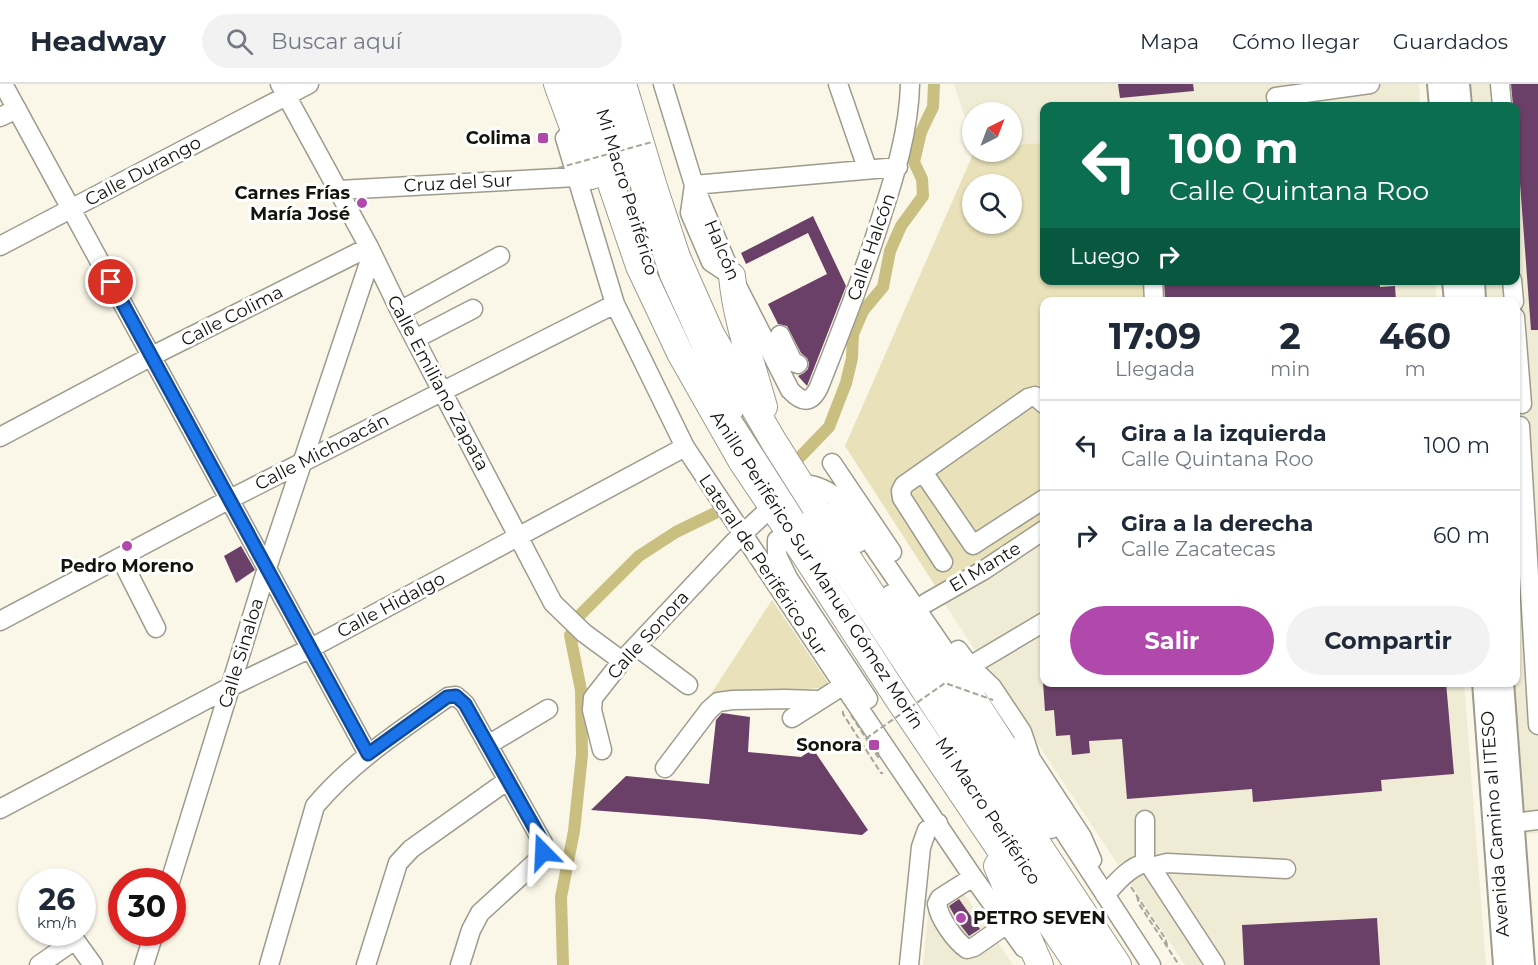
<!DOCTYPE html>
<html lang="es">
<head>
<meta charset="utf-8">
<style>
	:root { --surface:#fff; --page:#f2f2f3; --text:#1f2937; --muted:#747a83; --line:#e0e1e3; --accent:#b149ac }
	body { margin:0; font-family:Montserrat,sans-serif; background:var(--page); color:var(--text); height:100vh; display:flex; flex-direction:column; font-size:22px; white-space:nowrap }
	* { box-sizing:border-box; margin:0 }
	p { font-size:20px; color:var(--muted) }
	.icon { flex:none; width:33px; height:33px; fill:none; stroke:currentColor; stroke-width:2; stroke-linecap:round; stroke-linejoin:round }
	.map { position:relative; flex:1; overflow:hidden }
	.details { position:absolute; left:1040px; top:213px; width:480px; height:390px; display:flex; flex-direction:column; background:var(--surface); border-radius:12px; box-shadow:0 2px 4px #0004 }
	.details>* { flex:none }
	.banner { position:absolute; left:1040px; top:18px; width:480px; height:183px; border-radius:12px; box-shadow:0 2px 4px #0004; background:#0b6e4f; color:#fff; overflow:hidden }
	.needle { width:39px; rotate:42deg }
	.controls { position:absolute; left:962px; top:18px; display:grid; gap:12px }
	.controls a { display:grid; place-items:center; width:60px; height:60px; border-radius:50%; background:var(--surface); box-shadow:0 2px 4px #0004; font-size:30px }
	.speed { position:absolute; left:18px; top:784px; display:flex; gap:12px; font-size:30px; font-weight:700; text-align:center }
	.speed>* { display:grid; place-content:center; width:78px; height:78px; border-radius:50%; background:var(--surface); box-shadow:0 2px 4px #0004; line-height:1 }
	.speed small { font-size:15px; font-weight:400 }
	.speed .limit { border:9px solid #d22; background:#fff; color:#111 }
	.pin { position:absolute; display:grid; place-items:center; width:51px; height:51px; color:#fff; margin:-26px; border:3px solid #fff; border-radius:50%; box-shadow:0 2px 6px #0007 }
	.me { position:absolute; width:66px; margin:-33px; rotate:339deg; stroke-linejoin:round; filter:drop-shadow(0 0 4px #0008) }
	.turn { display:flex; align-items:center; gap:21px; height:126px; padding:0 30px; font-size:27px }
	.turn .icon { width:78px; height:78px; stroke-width:2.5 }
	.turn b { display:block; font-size:42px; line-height:51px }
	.then { display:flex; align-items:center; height:57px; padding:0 30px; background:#0003; gap:12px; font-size:22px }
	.eta { display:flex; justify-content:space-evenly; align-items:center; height:102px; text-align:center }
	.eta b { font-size:36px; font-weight:700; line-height:42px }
	.action { display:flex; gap:12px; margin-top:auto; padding:12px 30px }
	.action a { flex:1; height:69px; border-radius:36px; background:var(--accent); color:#fff; font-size:24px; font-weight:700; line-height:69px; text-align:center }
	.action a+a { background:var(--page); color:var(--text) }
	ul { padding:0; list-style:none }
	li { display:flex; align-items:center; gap:18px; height:90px; padding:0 30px; border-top:2px solid var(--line) }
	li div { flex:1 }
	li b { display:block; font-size:22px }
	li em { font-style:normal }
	header { display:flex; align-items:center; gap:36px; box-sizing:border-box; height:84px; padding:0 30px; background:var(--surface); border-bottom:2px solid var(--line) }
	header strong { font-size:28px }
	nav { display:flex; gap:33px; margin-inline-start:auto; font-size:21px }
	.search { width:420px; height:54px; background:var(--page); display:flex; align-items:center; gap:15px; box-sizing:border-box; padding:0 21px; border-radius:33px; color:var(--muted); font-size:22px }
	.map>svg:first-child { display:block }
	.built { fill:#efebd5 }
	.green { fill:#e8e1b9; fill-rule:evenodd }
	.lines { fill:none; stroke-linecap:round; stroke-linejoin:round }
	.canal { stroke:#c9bf80; stroke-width:12 }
	.building { fill:#6b4068 }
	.minor-casing { stroke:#9d9b8d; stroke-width:21 }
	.major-casing { stroke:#9d9b8d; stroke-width:26 }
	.highway-casing { stroke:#9d9b8d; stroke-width:28 }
	.path { stroke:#a8a59a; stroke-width:2; stroke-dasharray:6 3; stroke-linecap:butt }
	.minor { stroke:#fff; stroke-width:18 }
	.major { stroke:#fff; stroke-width:22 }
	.highway { stroke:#fff; stroke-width:26 }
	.path-bridge { stroke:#a8a59a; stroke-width:2; stroke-dasharray:6 3; stroke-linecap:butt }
	.route-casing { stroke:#114b97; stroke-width:15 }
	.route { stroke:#1a73e8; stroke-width:10 }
	.poi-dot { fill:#b149ac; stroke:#fff; stroke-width:2 }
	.labels { text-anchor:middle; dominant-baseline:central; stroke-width:6; stroke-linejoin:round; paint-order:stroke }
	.poi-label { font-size:18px; font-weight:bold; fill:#14130e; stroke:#fff; text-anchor:end }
	.street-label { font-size:18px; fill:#14130e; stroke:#fff }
</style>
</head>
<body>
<header>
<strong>Headway</strong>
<div class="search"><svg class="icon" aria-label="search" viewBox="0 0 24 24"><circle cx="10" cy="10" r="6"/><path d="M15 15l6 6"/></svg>Buscar aquí</div>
<nav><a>Mapa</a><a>Cómo llegar</a><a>Guardados</a></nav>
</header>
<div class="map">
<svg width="1538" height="881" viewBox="0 0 1538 881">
	<rect width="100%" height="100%" fill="#faf7e8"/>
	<path class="built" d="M954 0H1419L1420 22H1044V59L1011 61V28H972V54Z
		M1470 0H1538V749L1525 750 1514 599 1515 218 1486 217 1484 197 1515 196V22H1471Z
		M1144 197H1435L1437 217H1146Z
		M1044 456V598L1464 599 1486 881H1185L944 519 989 493Z
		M954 795 1013 881H923L930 810Z"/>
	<path class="green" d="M1044 59V196L1144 197 1146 217 1044 218V434L980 477 936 503 845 362 974 68H1011V61ZM972 100H1011V140H972Z
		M772 516 831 603 709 613Z"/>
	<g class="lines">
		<path class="canal" d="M798 375 829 343 846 299 852 274 853 250 863 227 883 203 890 167 901 142 923 112 922 95 914 78 921 48 933 23 934 0
			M579 532 639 472 676 448 715 429
			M563 881 561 813 574 747 582 671 581 606 570 551"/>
	</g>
	<path class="building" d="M1118 0H1193L1194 7 1120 14Z
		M1511 0H1538V246H1531L1520 99H1515V22H1513Z
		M813 132 846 202 807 302 798 292 804 289 808 285 809 279 807 274 801 269 787 242 778 240 768 220 827 190 808 149 746 180 741 169Z
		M1164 196H1380V203L1395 202 1396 218H1165Z
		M241 462 255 486 236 499 224 472Z
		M1043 598H1446L1454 690 1381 696 1382 707 1253 718 1252 705 1127 715 1122 655 1089 657 1090 669 1072 671 1070 651 1056 652 1054 626 1045 627Z
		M722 629 750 633 748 668 801 673 813 665 868 746 862 751 705 735 591 726 626 692 709 700 716 636Z
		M959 815 980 845 969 852 958 838 949 822Z
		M1377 834 1380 881H1244L1242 841Z"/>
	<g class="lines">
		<defs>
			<path id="minor" d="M3 0 368 670
				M280 0 369 163 400 227 553 519 584 549 622 577
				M594 0 616 79
				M608 0 623 50 669 191 721 306 734 327
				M663 0 694 101 732 192 790 306C802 319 811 320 819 303 841 247 863 192 881 134 895 91 909 46 910 0
				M838 0 867 84
				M1500 0 1502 22
				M1276 13 1370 0
				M0 33 17 25
				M565 54 615 220 685 363 852 614 973 793 1024 864
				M339 106 576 93
				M0 162 309 0
				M732 192 711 178 690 129 694 101 898 83
				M1153 196 1154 218
				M1512 196 1514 218
				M400 227 500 172
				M1515 233 1522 320
				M780 251 793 278 798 280
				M415 255 473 225
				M722 320 809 456
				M1520 342 1538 641
				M0 353 152 272 369 163
				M832 379 892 468
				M923 388 973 461 1044 415
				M811 401C827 405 836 412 847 424L970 603 1151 881
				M830 428 858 459
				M808 437 1101 881
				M777 456V471L788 494 868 615
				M120 473 156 544
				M943 478 902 414 901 407 904 401 1028 314 1035 312 1044 320
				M891 510 1032 722 1051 745
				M926 519 984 486 1044 446
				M0 537 230 415 615 220
				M636 562 688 601
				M958 566 970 582 992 603 1022 648 1031 675 1082 753 1092 776
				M970 582 1044 538
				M792 634 844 601
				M488 661 548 625
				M602 666 592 626 593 614 622 577 735 457 765 429
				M665 684 709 626 718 618 733 616 784 615 817 616
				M0 725 230 603 311 564 685 363
				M1145 736V779
				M1513 739 1538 736
				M1151 783 1167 779 1286 785
				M973 793 940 814 937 820C939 834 955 857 967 865L974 863 1007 840
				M170 798 267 484 372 170
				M1105 811C1116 799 1129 783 1145 779L1151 783 1215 881
				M39 881 75 856 93 881
				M144 881 154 849
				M269 881 315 722C352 678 401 646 448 613L456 612 465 620 543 759V768L538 776 480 829 471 846 460 881
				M366 881 398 779 411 765 508 696
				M909 881 921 763 927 746 938 739"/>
			<path id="major" d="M1439 0 1441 22
				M1458 0 1460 22
				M1454 196 1456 218
				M1473 196 1474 218
				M1484 598 1505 881
				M1502 598 1523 881"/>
			<path id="highway" d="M557 0 591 92
				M577 0 639 182 680 269 742 378 806 473 898 615 1078 881
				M623 0 654 103 677 173 711 250 774 358 834 453 1118 881
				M732 192C736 236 752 280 764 323
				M997 782 1040 881"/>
		</defs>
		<use href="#minor" class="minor-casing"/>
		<use href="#major" class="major-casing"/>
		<use href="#highway" class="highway-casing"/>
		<path class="path" d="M843 627V630L881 689H883
			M1131 803 1165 854 1168 864
			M1137 812 1139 820 1179 881"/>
		<use href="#minor" class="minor"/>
		<use href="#major" class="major"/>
		<use href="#highway" class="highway"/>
		<path class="path-bridge" d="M558 84 652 58
			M851 631 878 673 880 672 868 653 945 599 993 616"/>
	</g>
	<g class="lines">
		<defs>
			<path id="route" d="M111 198 368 670 447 613 456 612 465 620 543 759V768"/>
		</defs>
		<use href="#route" class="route-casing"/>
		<use href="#route" class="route"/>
	</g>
	<g class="poi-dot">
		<rect x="537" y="48" width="12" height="12" rx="3"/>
		<circle cx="362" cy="119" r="6"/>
		<circle cx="127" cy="462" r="6"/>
		<rect x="868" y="655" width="12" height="12" rx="3"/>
		<circle cx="961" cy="834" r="6"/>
	</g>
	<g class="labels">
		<g class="poi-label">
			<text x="531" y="54">Colima</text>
			<text x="350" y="109">Carnes Frías<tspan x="350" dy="21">María José</tspan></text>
			<text x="127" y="482" text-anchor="middle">Pedro Moreno</text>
			<text x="862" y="661">Sonora</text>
			<text x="973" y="834" text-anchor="start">PETRO SEVEN</text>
		</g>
		<g class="street-label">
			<text transform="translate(143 87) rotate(-28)">Calle Durango</text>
			<text transform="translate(458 99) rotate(-3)">Cruz del Sur</text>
			<text transform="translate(627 108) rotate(73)">Mi Macro Periférico</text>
			<text transform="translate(871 163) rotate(-71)">Calle Halcón</text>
			<text transform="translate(722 166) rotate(67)">Halcón</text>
			<text transform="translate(232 232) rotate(-27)">Calle Colima</text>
			<text transform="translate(438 299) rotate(62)">Calle Emiliano Zapata</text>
			<text transform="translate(322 368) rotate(-27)">Calle Michoacán</text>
			<text transform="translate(763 481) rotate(56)">Lateral de Periférico Sur</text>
			<text transform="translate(985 483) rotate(-31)">El Mante</text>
			<text transform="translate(817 486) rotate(57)">Anillo Periférico Sur Manuel Gómez Morín</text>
			<text transform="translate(391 521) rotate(-28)">Calle Hidalgo</text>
			<text transform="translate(648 551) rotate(-48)">Calle Sonora</text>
			<text transform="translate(241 569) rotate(-73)">Calle Sinaloa</text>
			<text transform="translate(988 727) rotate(56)">Mi Macro Periférico</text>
			<text transform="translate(1495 740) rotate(-94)">Avenida Camino al ITESO</text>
		</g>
	</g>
</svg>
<div class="controls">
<a><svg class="needle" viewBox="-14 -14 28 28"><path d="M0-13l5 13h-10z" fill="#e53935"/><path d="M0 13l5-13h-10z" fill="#747a83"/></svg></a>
<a><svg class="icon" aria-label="search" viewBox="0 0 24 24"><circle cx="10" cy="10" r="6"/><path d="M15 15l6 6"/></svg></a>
</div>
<div class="speed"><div>26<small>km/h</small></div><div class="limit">30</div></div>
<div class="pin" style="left:111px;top:198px;background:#d93025"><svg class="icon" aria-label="arrive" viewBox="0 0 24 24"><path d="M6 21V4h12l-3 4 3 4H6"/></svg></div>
<svg class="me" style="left:543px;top:768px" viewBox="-20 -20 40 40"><path d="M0-17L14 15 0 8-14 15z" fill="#1a73e8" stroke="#fff" stroke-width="4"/></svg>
<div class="banner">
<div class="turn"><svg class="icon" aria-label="left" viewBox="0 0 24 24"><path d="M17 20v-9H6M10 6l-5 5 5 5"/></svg><div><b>100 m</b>Calle Quintana Roo</div></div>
<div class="then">Luego<svg class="icon" aria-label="right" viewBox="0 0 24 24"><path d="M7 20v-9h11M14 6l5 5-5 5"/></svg></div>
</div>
<section class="details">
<div class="eta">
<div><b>17:09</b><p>Llegada</p></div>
<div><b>2</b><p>min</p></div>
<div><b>460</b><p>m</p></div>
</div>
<ul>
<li><svg class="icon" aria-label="left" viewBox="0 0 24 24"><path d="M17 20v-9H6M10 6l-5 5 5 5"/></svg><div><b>Gira a la izquierda</b><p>Calle Quintana Roo</p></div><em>100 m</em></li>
<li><svg class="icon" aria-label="right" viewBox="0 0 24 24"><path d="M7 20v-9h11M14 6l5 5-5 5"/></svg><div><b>Gira a la derecha</b><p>Calle Zacatecas</p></div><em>60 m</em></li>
</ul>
<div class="action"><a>Salir</a><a>Compartir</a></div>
</section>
</div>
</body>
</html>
